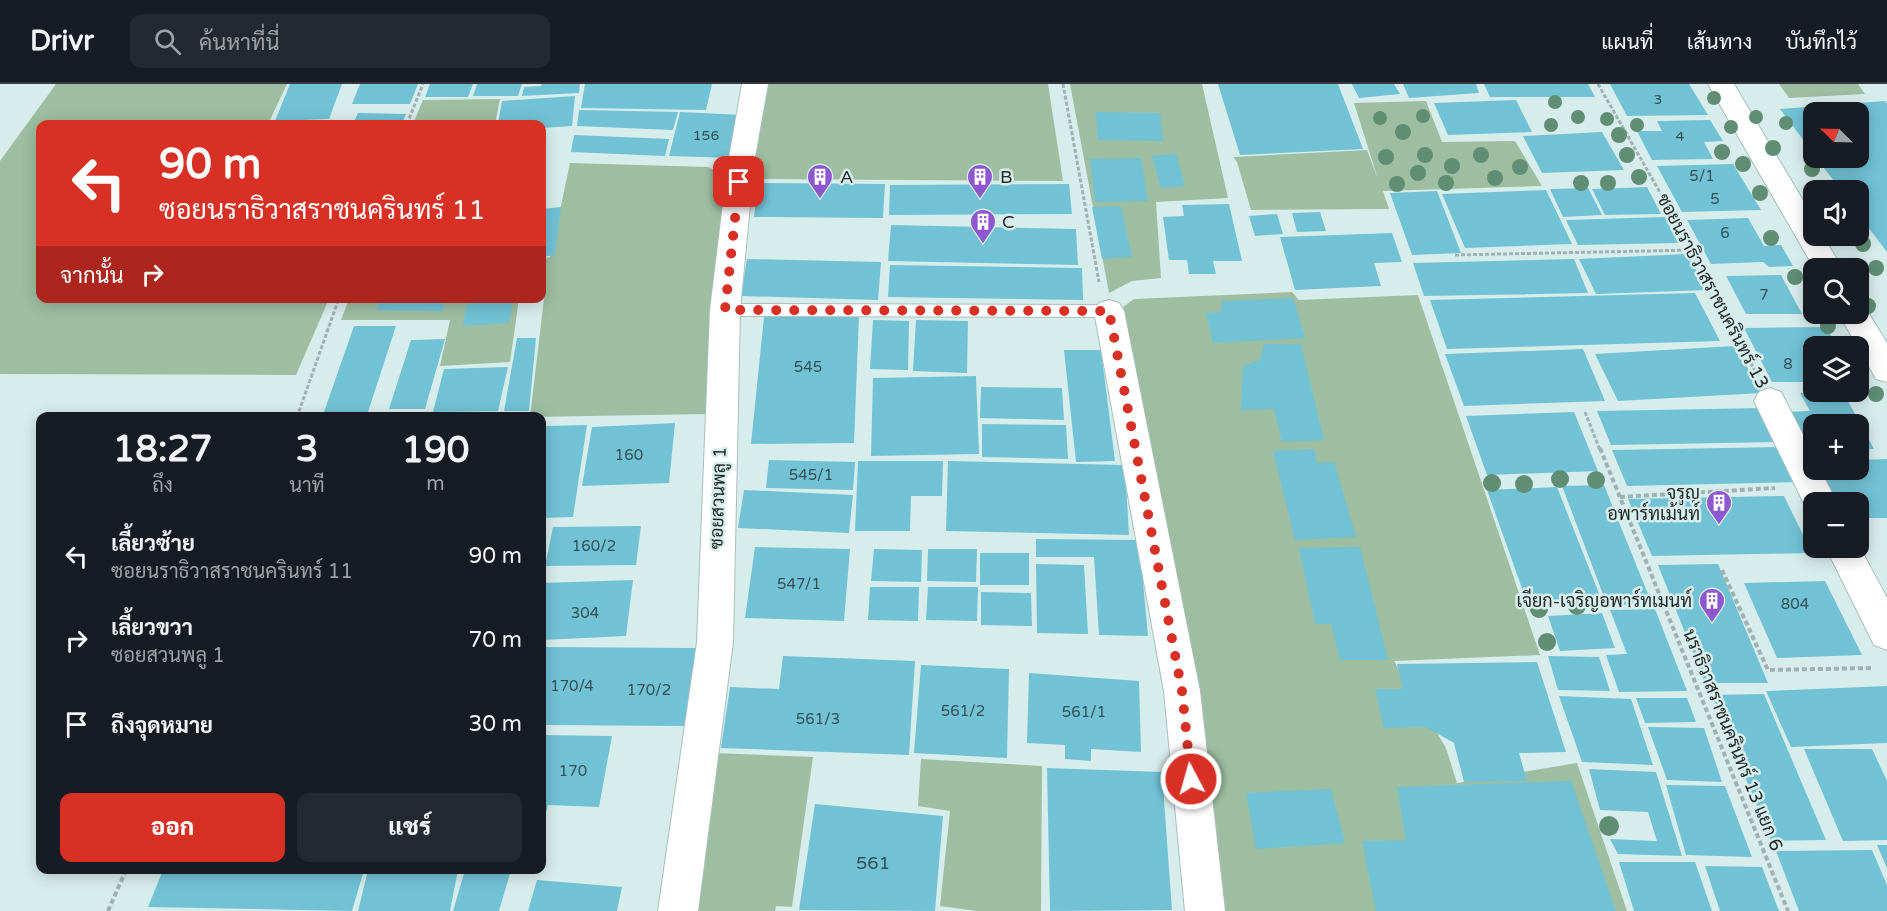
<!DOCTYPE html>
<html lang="th">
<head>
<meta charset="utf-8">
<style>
	:root { --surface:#171b24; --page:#242831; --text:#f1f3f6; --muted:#9ea1a6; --line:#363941; --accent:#d93025 }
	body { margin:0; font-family:"Varela Round",Sarabun,sans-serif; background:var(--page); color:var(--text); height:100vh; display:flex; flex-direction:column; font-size:22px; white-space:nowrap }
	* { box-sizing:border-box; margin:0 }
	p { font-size:20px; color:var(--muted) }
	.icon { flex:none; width:33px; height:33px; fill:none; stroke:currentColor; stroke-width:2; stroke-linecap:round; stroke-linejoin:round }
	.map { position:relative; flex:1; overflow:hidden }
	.sheet { position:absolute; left:36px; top:328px; width:510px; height:462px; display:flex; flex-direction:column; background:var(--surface); border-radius:12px; box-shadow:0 3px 15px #0003 }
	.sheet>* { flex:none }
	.guide { position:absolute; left:36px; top:36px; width:510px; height:183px; border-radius:12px; box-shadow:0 3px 15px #0003; background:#d93025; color:#fff; overflow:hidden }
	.needle { width:39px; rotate:293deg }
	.tools { position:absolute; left:1803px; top:18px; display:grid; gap:12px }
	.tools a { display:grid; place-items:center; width:66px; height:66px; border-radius:12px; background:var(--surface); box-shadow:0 3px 15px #0003; font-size:30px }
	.pin { position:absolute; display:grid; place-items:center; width:51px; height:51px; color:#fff; margin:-26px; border-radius:12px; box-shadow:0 3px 9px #0006 }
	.me { position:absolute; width:66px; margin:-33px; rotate:354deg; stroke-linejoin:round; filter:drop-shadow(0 0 4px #0008) }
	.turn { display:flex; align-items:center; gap:21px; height:126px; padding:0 24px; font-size:27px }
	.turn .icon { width:78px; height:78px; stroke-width:2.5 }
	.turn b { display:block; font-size:42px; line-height:51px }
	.then { display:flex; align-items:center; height:57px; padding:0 24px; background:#0003; gap:12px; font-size:22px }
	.eta { display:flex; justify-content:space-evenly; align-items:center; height:102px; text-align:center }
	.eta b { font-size:36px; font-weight:800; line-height:42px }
	.button { display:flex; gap:12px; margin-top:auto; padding:12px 24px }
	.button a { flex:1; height:69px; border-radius:12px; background:var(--accent); color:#fff; font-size:24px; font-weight:800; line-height:69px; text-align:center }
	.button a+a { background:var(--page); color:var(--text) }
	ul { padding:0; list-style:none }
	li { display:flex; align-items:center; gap:18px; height:84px; padding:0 24px }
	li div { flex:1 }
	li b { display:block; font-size:22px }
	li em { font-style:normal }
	header { display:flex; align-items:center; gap:36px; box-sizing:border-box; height:84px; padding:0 30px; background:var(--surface); border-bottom:2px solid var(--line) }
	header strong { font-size:28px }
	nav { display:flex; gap:33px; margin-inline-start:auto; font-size:21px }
	.search { width:420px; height:54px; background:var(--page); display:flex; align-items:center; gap:15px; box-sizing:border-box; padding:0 21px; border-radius:12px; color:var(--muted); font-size:22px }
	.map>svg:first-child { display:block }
	.green { fill:#9dbea1 }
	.building { fill:#71c2d5 }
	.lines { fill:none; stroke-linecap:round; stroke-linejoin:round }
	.lane-casing { stroke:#a9bebd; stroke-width:2 }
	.street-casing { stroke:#a9bebd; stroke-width:2 }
	.path-far1 { stroke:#9fb1b0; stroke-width:3; stroke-dasharray:4 2; stroke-linecap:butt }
	.path { stroke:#9fb1b0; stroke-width:4; stroke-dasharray:5 3; stroke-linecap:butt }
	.lane { fill:#fff; fill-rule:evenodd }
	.street { fill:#fff; fill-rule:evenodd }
	.tree { fill:#618d75 }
	.route { stroke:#d93025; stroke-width:10; stroke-dasharray:0 18 }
	.labels { text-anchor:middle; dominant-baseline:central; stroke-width:5; stroke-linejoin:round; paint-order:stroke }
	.far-number-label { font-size:14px; fill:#354f53 }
	.number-label { font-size:15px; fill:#354f53 }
	.poi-label { font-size:18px; fill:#212928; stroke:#d7edec; text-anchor:start }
	.street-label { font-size:18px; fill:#212928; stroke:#d7edec }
	.near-number-label { font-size:18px; fill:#354f53 }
</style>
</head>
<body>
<header>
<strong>Drivr</strong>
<div class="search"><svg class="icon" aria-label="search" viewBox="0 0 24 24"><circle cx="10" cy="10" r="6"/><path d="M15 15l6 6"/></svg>ค้นหาที่นี่</div>
<nav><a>แผนที่</a><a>เส้นทาง</a><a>บันทึกไว้</a></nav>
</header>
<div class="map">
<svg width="1887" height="827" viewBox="0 0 1887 827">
	<rect width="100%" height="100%" fill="#d7edec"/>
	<path class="green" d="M56 0H287L268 40H40V214L329 215 296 291 0 290V77Z
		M760 0H1048L1063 97 755 95Z
		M1070 0H1202L1228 114 1156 118 1161 194 1132 197 1109 209Z
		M1779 0H1858L1865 10 1789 14Z
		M500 15 495 40H413L423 16Z
		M1426 17 1442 58 1515 57 1542 102 1383 107 1389 125 1251 126 1237 78 1233 73 1367 66 1378 95 1354 19Z
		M570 79 708 83 729 93 708 330 530 333 545 206H542V175L550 173Z
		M1292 208 1299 216 1418 211 1540 571 1394 577 1446 664 1457 699 1577 679 1627 827H1217L1123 223 1134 215Z
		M349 215H519L510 278 440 282 450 236H341Z
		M715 669 813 673 792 823 776 822 775 827H696Z
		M921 675 1042 682 1041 827H977L940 822 950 727 918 722Z"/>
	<path class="building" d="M290 0H342L329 35 275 37Z
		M360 0H418L410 20H352Z
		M430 0H473L468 13H425Z
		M477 0H522L518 12H473Z
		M542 0H580L579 9 522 12 524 3 541 2Z
		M585 0H712L706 26 581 24Z
		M1218 0H1338L1363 65 1240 71Z
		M1352 0H1394L1400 10 1359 14Z
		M1403 0H1476L1479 9 1409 14Z
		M1484 0H1588L1595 13H1490Z
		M1610 0H1689L1708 31 1627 32Z
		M575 12 572 42 542 44V40H498L502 17Z
		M1516 16 1532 48 1448 51 1434 19Z
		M1885 17 1887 20V168L1858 130V106H1841L1816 74H1858V28H1814V70L1780 25Z
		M579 26 678 28 673 46 577 42Z
		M680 28 743 31 733 74 669 72Z
		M1096 28 1160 29 1163 57 1098 56Z
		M358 29 406 30 402 40H353Z
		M1710 36 1723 57 1704 58 1713 75 1652 76 1637 47H1662L1657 37Z
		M304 37H348L346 40H302Z
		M1602 48 1624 86 1542 89 1523 52Z
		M574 51 669 55 665 72 571 68Z
		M1176 70 1185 102 1161 104 1152 72Z
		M1141 74 1148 117 1095 118 1090 75Z
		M1733 80 1761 126 1682 128 1657 82Z
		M758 99 885 100 883 134 754 133Z
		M1069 100 1072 130 889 131 890 101Z
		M1647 103 1661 130 1605 131 1592 105Z
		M1588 104 1602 131 1563 133 1550 105Z
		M1546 106 1572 160 1465 164 1442 110Z
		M1437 107 1461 169 1412 171 1390 109Z
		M1229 120 1242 177H1213L1216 190H1189L1187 176H1169L1163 133 1184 132 1182 121Z
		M1121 122 1132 173 1102 175 1092 123Z
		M561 123 555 171 542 173V125Z
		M1320 128 1326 147 1297 148 1292 129Z
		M1277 130 1283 150 1255 152 1249 132Z
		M1665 133 1678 159 1578 161 1566 136Z
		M1748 134 1764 162 1781 161 1793 182 1769 183 1763 178 1711 180 1687 136Z
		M891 141 1076 145 1078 181 888 177Z
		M1392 149 1402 178 1374 179 1381 202 1295 206 1280 153Z
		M1687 170 1707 206 1596 210 1579 175Z
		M747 175 881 178 878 216 741 212Z
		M1574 175 1588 209 1424 212 1413 179Z
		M890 181 1082 184 1083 216 888 213Z
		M1781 191 1802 230H1746L1726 192Z
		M1695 209 1720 257 1447 265 1430 216Z
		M381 214H447L442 227 376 226Z
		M468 214H514L509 239 463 242Z
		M1293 214 1305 254 1213 259 1206 229 1221 228 1222 217Z
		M859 231 854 359 751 360 764 233Z
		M873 236 909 237 908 286 870 285Z
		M916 236 968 237 967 289 913 287Z
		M354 242H396L368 328H324Z
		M1826 243 1837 262H1814V298H1772L1744 244Z
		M517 254H536L529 327H504Z
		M445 255 425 325H389L411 256Z
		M1264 260H1301L1324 356 1282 358 1274 325 1241 326 1243 282 1260 276Z
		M1735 262 1762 309 1618 317 1595 270Z
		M1583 265 1605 317 1464 322 1445 270Z
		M1064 266H1101L1115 377 1076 378Z
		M508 283 498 327 433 328 444 285Z
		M976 292 979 370 871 372 873 294Z
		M981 303 1062 304 1064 336 980 334Z
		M1843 308 1874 365H1858V340H1814V366H1806L1786 328 1810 327 1800 309Z
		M1762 324 1778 358 1611 361 1597 327Z
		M1574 328 1598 387 1487 391 1466 332Z
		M675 339 669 399 582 402 592 343Z
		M982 340 1066 341 1068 375 982 373Z
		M587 341 573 433 542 434V367L546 342Z
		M1780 363 1798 398 1627 402 1612 366Z
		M1314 365 1317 379 1334 378 1356 453 1295 456 1273 367Z
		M1887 375V434H1858V418H1836L1820 386H1858V376Z
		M769 376 855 378 853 406 766 404Z
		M858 377H943L942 412H911L910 447H855Z
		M948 377 1125 381 1129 451 946 447Z
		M1604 401 1652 520 1607 521 1562 402Z
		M1557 403 1602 517 1528 521 1487 406Z
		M744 406 853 411 849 449 738 444Z
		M1784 412 1812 469 1652 472 1628 415Z
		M641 442 636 481 545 482 553 443Z
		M1036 455 1139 456 1148 552 1099 551 1094 473H1036Z
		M755 463 850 465 844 537 745 534Z
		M1360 463 1388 576H1340L1331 540H1315L1299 464Z
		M874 465 922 466 921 498 871 497Z
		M928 465H977L976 498 927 497Z
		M980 469H1029V501H980Z
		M1036 480 1084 481 1088 550 1037 549Z
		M1718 480 1768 599H1705L1658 481Z
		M633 496 626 552 542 556 543 499Z
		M1825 497 1862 571 1777 574 1744 499Z
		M870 503H919L918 537 868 536Z
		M928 503H978L977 537 926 536Z
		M981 508 1031 509 1032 542 981 541Z
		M1655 525 1687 607 1619 608 1606 571 1627 570 1610 526Z
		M1602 529 1615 564 1560 567 1548 532Z
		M542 563 698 564 687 642 542 641Z
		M783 572 915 577 909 671 721 664 730 603 779 605Z
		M1548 572 1599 573 1610 607 1558 606Z
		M1537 578 1566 668 1519 669 1527 697 1464 698 1454 659 1426 643 1384 644 1375 605H1403L1397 580Z
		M921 581 1009 585 1007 674 914 669Z
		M1029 589 1139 597 1141 668 1091 665V677L1065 675V661L1027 659Z
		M1887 602V659L1791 663 1766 607Z
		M1764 610 1826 756 1771 757 1712 611Z
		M1559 612 1631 615 1653 681 1582 678Z
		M1636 614H1687L1696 638 1645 639Z
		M1648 643 1704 644 1722 698 1667 696Z
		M542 651 612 652 599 723 548 721 542 745Z
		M1804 665H1872L1887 697V756L1843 757Z
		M1047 684 1162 688 1172 826 1050 827Z
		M1589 685 1656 688 1682 772 1618 770 1610 755 1657 757 1648 728 1600 726Z
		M1571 697 1616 827H1376L1362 757 1406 756 1397 703Z
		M1666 701 1725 702 1752 773 1686 771Z
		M1331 705 1345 759 1256 765 1246 709Z
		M815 720 943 732 935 827 799 826Z
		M1877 761H1887V784Z
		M1872 766 1887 801V827H1799L1776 767Z
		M1619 778H1695L1712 827H1634Z
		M1705 782 1762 783 1779 827H1720Z
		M163 786H364L352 827 148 823Z
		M368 786H458L450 827H358Z
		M465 786H511L499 827H453Z
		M537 796 622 803 617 827H528Z"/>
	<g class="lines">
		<defs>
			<path id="lane" d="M725 220 1109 221 1115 223 1117 227 1115 231 1109 233 725 232 719 230 717 226 719 222Z"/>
			<path id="street" d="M742 0H768L754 79 740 226 733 558 698 827H658L697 558 710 226 728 79Z
				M1708 0H1734L1814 135V152H1823L1842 184H1814Z
				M1109 216 1119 219 1124 227 1200 607 1225 827H1185L1164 607 1094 227 1099 219Z
				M1858 220 1864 222 1887 259V298L1876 295 1839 230H1858Z
				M1770 304 1781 308 1814 372V386H1820L1837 418H1814V430L1808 428 1754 317 1759 308Z
				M1858 460 1887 514V566L1874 561 1826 464H1858Z"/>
		</defs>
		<use href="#lane" class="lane-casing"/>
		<use href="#street" class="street-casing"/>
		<path class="path-far1" d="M1063 0 1099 198
			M1598 0 1693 166 1756 289
			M407 40 423 0
			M1455 171 1693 166
			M1585 328 1600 366
			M297 333 339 214"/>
		<path class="path" d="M1600 364 1788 827
			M1620 413 1775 404
			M1722 486 1768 586 1873 584
			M108 827 126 786"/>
		<use href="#lane" class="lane"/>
		<use href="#street" class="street"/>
	</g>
	<g class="tree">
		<circle cx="1714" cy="14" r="7"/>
		<circle cx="1555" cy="18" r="7"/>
		<circle cx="1423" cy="32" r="7"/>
		<circle cx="1578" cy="33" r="7"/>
		<circle cx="1756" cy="33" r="7"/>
		<circle cx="1380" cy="34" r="7"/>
		<circle cx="1607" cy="35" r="7"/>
		<circle cx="1786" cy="39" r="7"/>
		<circle cx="1551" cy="41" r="7"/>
		<circle cx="1637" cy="41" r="7"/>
		<circle cx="1731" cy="43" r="7"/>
		<circle cx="1403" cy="48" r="8"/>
		<circle cx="1619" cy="51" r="8"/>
		<circle cx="1773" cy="64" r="8"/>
		<circle cx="1722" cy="68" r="8"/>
		<circle cx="1425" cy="71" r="8"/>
		<circle cx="1481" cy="71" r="8"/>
		<circle cx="1627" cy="71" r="8"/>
		<circle cx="1386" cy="73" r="8"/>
		<circle cx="1743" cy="80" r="8"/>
		<circle cx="1452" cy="82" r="8"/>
		<circle cx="1520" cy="83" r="8"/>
		<circle cx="1812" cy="85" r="8"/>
		<circle cx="1418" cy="89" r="8"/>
		<circle cx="1639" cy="93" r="8"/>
		<circle cx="1495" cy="94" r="8"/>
		<circle cx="1446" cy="99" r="8"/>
		<circle cx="1581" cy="99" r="8"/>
		<circle cx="1608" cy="99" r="8"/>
		<circle cx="1397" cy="100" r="8"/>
		<circle cx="1760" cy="109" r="8"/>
		<circle cx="1771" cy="154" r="8"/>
		<circle cx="1863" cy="160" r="8"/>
		<circle cx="1876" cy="184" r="8"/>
		<circle cx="1795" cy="193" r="8"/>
		<circle cx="1868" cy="222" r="8"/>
		<circle cx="1828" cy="242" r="8"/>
		<circle cx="1876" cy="310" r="8"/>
		<circle cx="1560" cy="395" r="9"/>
		<circle cx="1596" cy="396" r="9"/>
		<circle cx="1492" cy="399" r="9"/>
		<circle cx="1524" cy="400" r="9"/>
		<circle cx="1577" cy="522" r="9"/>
		<circle cx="1539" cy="525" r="9"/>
		<circle cx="1547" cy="558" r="9"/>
		<circle cx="1609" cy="742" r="10"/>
	</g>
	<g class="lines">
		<path class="route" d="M739 98 725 226 1109 227 1182 607 1191 695"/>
	</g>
	<defs>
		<symbol id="building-pin" viewBox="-11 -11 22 30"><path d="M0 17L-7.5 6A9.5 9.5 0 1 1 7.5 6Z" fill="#8f57cf" stroke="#d7edec"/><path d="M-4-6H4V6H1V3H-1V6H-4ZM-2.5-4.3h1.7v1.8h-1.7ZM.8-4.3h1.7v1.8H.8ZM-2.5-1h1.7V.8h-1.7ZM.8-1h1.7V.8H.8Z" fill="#fff"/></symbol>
	</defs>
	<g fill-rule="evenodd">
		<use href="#building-pin" x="805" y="78" width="30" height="40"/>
		<use href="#building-pin" x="965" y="78" width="30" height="40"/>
		<use href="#building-pin" x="968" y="123" width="30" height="40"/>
		<use href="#building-pin" x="1704" y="404" width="30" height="40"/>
		<use href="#building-pin" x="1697" y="502" width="30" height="40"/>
	</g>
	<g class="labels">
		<g class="far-number-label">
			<text x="1658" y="15">3</text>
			<text x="706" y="51">156</text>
			<text x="1680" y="52">4</text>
		</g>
		<g class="number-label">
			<text x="1702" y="92">5/1</text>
			<text x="1715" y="115">5</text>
			<text x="1725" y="149">6</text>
			<text x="1764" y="211">7</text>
			<text x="1788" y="280">8</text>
			<text x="808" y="283">545</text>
			<text x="629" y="371">160</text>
			<text x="811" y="391">545/1</text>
			<text x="594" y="462">160/2</text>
			<text x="799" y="500">547/1</text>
			<text x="1795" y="520">804</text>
			<text x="585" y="529">304</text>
			<text x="572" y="602">170/4</text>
			<text x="649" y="606">170/2</text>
			<text x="963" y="627">561/2</text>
			<text x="1084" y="628">561/1</text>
			<text x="818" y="635">561/3</text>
			<text x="573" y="687">170</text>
		</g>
		<g class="poi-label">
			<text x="840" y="93">A</text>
			<text x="1000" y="93">B</text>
			<text x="1002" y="138">C</text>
			<text x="1700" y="409" text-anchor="end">จรูญ<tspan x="1700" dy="21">อพาร์ทเม้นท์</tspan></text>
			<text x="1692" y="517" text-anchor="end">เจียก-เจริญอพาร์ทเมนท์</text>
		</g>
		<g class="street-label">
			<text transform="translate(1713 207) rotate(62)">ซอยนราธิวาสราชนครินทร์ 13</text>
			<text transform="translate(718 414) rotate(-88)">ซอยสวนพลู 1</text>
			<text transform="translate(1733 656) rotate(68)">นราธิวาสราชนครินทร์ 13 แยก 6</text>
		</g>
		<g class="near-number-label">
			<text x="873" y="779">561</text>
		</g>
	</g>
</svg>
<div class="tools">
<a><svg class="needle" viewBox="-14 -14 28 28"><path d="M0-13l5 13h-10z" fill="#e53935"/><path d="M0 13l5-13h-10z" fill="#9ea1a6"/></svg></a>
<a><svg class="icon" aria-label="sound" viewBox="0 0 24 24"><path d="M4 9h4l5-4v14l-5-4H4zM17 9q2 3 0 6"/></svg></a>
<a><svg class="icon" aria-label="search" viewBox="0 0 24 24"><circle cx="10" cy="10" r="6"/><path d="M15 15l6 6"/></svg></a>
<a><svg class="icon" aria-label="layers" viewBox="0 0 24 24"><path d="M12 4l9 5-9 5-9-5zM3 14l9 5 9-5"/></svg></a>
<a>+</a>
<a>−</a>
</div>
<div class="pin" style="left:739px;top:98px;background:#d93025"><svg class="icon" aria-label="arrive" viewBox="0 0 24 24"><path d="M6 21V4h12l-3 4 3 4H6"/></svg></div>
<svg class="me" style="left:1191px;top:695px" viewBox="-20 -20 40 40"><circle r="17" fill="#d93025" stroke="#fff" stroke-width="3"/><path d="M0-11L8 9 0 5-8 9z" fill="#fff"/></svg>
<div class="guide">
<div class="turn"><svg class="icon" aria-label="left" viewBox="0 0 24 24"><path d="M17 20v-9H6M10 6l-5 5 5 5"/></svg><div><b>90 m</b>ซอยนราธิวาสราชนครินทร์ 11</div></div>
<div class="then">จากนั้น<svg class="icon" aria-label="right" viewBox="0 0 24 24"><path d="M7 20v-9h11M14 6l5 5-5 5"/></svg></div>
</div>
<section class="sheet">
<div class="eta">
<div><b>18:27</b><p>ถึง</p></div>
<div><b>3</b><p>นาที</p></div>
<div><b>190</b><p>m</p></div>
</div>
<ul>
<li><svg class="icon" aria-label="left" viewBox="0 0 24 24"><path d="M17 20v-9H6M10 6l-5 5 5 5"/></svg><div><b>เลี้ยวซ้าย</b><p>ซอยนราธิวาสราชนครินทร์ 11</p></div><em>90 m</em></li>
<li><svg class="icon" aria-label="right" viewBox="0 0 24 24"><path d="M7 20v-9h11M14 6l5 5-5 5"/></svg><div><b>เลี้ยวขวา</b><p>ซอยสวนพลู 1</p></div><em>70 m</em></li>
<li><svg class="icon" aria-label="arrive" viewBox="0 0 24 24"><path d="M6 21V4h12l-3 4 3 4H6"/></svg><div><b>ถึงจุดหมาย</b></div><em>30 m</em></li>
</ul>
<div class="button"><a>ออก</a><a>แชร์</a></div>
</section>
</div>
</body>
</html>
